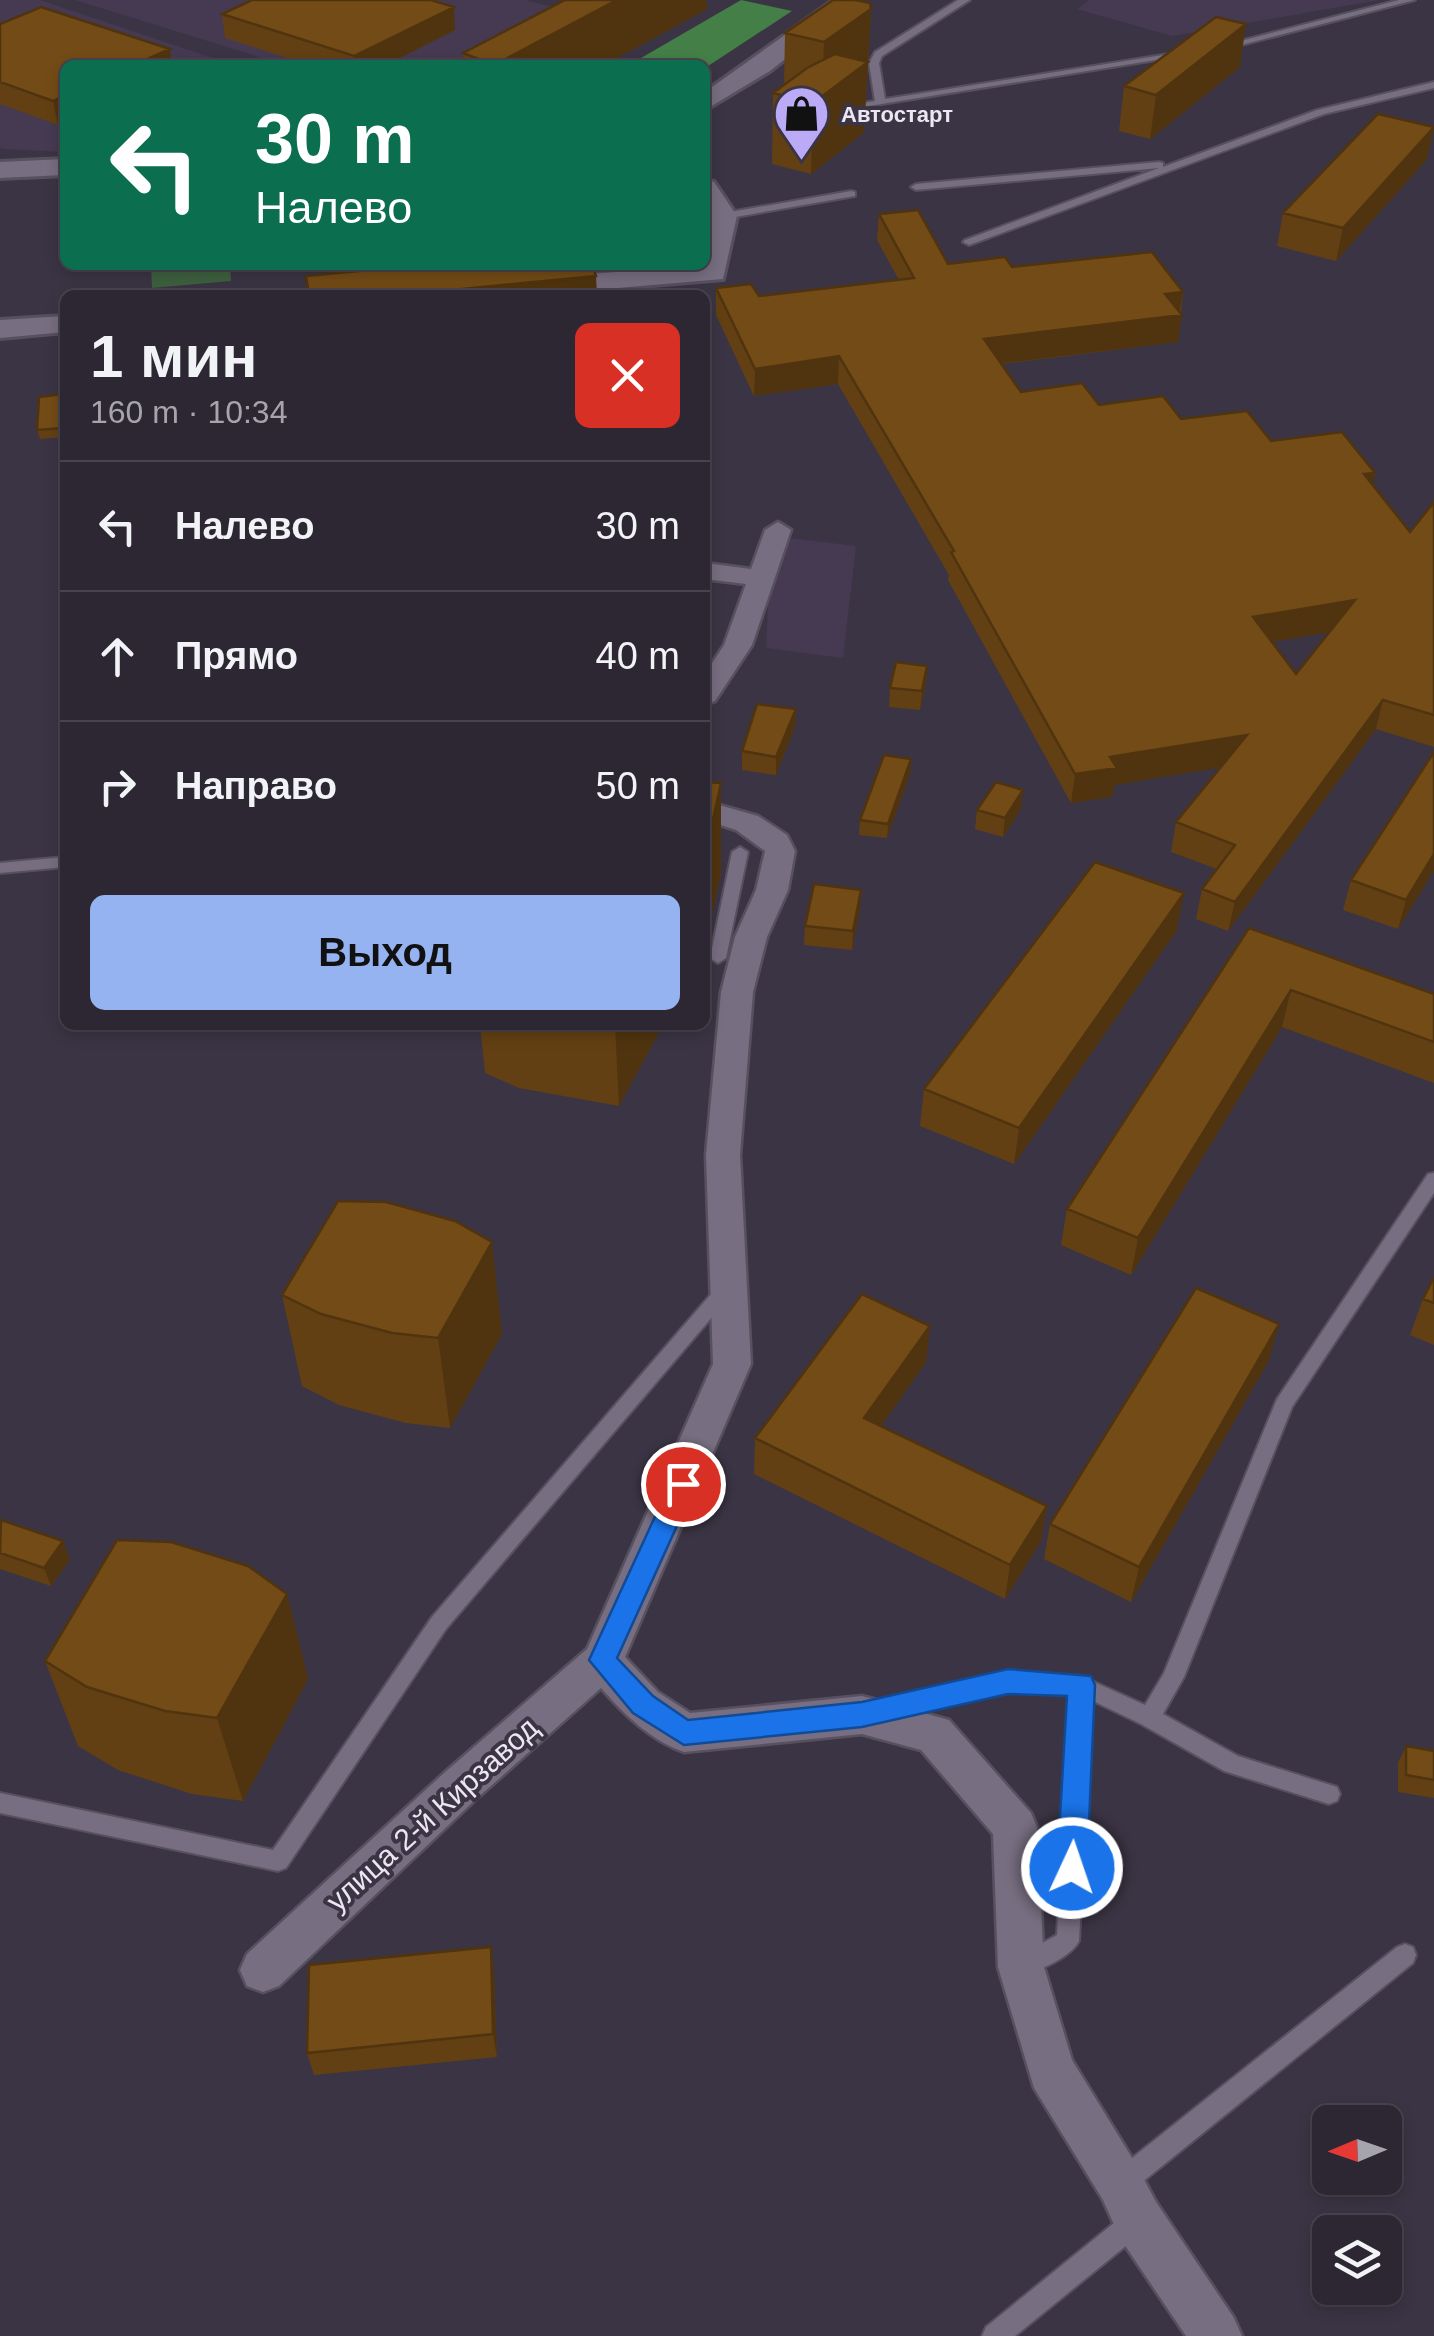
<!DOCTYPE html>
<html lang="ru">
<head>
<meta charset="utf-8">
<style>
	:root { --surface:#2c2733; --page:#38333f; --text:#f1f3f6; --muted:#a6a5ac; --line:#48444e; --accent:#95b2f1 }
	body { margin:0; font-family:Helvetica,sans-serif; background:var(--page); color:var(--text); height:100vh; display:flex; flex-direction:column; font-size:38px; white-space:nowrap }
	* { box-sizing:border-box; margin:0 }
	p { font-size:32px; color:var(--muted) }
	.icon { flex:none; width:55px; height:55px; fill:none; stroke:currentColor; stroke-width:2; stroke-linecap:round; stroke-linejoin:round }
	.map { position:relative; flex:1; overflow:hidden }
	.details { position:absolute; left:60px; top:290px; width:650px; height:740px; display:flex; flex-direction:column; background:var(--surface); border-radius:15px; box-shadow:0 5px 15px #0003,0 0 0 2px var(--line) }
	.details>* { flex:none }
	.banner { position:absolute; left:60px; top:60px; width:650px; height:210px; border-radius:15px; box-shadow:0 5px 15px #0003,0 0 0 2px var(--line); background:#0b6e4f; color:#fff; overflow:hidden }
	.needle { width:65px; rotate:268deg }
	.buttons { position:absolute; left:1312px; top:2105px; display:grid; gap:20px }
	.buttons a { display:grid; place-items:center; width:90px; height:90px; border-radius:15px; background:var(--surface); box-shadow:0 5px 15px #0003,0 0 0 2px var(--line); font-size:50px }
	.pin { position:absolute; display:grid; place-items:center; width:85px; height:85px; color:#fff; margin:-42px; border:5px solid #fff; border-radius:50%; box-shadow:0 2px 10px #0007 }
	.me { position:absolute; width:110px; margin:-55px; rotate:3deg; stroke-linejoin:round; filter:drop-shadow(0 0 8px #0008) }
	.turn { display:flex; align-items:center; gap:35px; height:210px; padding:0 30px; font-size:45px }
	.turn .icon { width:130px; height:130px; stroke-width:2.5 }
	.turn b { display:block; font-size:70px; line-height:85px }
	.round { display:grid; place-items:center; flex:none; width:105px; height:105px; border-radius:15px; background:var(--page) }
	.head { display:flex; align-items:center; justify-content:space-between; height:170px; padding:0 30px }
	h1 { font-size:60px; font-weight:800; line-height:75px }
	.primary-button { display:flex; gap:20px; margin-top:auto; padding:20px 30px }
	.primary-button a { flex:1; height:115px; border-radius:15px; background:var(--accent); color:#111; font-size:40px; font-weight:800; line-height:115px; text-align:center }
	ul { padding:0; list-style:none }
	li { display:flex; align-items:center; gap:30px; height:130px; padding:0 30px; border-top:2px solid var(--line) }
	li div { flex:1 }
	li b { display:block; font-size:38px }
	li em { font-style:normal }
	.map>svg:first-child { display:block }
	.built { fill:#453a51 }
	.green { fill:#3e613f }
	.forest { fill:#437f46 }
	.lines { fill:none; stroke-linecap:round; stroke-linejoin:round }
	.service-casing { stroke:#57505e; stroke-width:4 }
	.minor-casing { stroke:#57505e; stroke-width:5 }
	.tertiary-casing { stroke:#57505e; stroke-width:6 }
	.service { fill:#776e81; fill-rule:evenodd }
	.minor { fill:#776e81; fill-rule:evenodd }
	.tertiary { fill:#776e81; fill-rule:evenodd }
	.wall { fill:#634013; fill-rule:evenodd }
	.shaded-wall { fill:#50340f }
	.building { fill:#734b16; stroke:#50340f; stroke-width:2.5; fill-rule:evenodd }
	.route { fill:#1a73e8; stroke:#114b97; stroke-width:2.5 }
	.labels { text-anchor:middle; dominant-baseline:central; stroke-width:8; stroke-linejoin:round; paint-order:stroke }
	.far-poi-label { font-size:22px; font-weight:bold; fill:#ebe6f1; stroke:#3b3444; text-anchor:start }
	.near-street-label { font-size:30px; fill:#ebe6f1; stroke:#3b3444 }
</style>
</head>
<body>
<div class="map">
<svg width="1434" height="2336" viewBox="0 0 1434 2336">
	<rect width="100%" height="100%" fill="#3b3444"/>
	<path class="built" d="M0 0H40L234 65H65V152L4 149 0 148Z
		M75 0H526L583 15 493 65H285Z
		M1089 0H1380L1172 36 1077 9Z
		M789 538 856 546 843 658 766 648 769 585Z"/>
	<path class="green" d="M151 265H230L231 281 152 288Z"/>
	<path class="forest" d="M741 0 792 11 705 68 629 65Z"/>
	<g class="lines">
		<defs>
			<path id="service" d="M958 0H970L882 56 879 63 885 99 1182 52 1187 55 838 111V107L875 101 869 63 875 52Z
				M1399 0H1415L1222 50 1217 47Z
				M1434 82V88L1324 114 969 245 963 242 965 240 1159 168 916 190 911 187 916 184 1159 162 1163 163V167L1317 110Z
				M851 191 855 192V196L724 219 719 216 724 213Z
				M740 847 748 852 726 958 718 963 710 958 732 852Z
				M65 857V867L0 873V863Z
				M1434 1173V1193L1292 1407 1184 1677 1163 1714 1238 1756 1337 1787 1340 1794 1337 1801 1329 1804 1224 1771 1141 1724 1091 1700 1079 1941C1071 1957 1043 1968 1026 1975L1018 1972 1014 1964 1018 1956 1057 1935 1070 1694 1009 1691 880 1720 872 1718 869 1711 872 1704 1009 1673 1081 1676 1145 1705 1164 1673 1277 1399 1428 1174Z
				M724 1284 730 1286 733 1291 730 1296 446 1629 286 1868 278 1871 0 1813V1793L273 1850 432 1617 718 1286Z
				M1405 1944 1413 1947 1416 1955 1413 1963 1130 2192 1121 2195 1112 2192 1109 2183 1112 2174 1397 1947Z
				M1134 2211 1143 2214 1146 2223 1143 2232 1015 2336H982L986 2327 1125 2214Z"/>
			<path id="minor" d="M778 522 791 530 752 645 715 701 705 704V674L724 645 746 584 705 579V563L751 569 765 530Z
				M705 801 758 816 787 835 795 851 788 890 767 937 753 992 740 1155 751 1364 625 1657 658 1692 690 1713 862 1696 949 1720 1031 1813 1037 1827 1044 1967 1072 2060 1137 2166 1156 2202 1234 2318 1242 2336H1186L1120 2238 1103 2200 1034 2088 998 1967 993 1834 921 1750 862 1734 684 1752C650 1740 625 1715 601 1688L474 1801 279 1986 263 1992 247 1986 240 1970 247 1954 444 1773 587 1649 713 1364 706 1155 721 992 735 937 756 890 765 851 736 830 705 820Z"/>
			<path id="tertiary" d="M834 0H859L770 71 705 110V92Z
				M65 159V175L0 178V162Z
				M705 180 714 182 737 216 723 279 535 295H413L427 287 705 265 711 216 705 207Z
				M65 316V332L0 338V320Z"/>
		</defs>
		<use href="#service" class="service-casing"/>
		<use href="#minor" class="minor-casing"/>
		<use href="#tertiary" class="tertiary-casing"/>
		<use href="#service" class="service"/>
		<use href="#minor" class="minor"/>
		<use href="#tertiary" class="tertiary"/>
	</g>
	<path class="wall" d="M565 0H706L707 9 604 65H464L463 53Z
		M871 9 864 132 811 174 772 164 773 93 784 85 785 33Z
		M222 14 455 30 386 65H310L225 38Z
		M0 24 65 65V122L58 125 0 104Z
		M1240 67 1150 139 1119 131 1124 86Z
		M1427 159 1336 261 1277 246 1283 213Z
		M879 214 948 264 1012 267 1183 292 1178 342 1001 364 1021 392 1181 419 1271 441 1375 473 1372 485 1410 532 1434 502V747L1376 729 1228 931 1196 919 1202 889 1217 869 1171 852 1176 822 1220 767 1114 785 1112 797 1071 803 948 580 949 575 838 384 754 396 716 315V288L759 296 899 280 877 240ZM1330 632 1296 674 1271 642 1303 636Z
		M63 394 65 403 64 437 40 439 37 430Z
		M927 666 926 684 920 710 889 707 890 688Z
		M796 709 795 727 776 775 742 770V751Z
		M1434 752V870L1398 929 1343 910 1351 880Z
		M911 759 910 774 887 838 859 835 860 820Z
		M705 782 721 873 712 914 705 913Z
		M1021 809 1003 837 975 829 977 810Z
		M860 909 852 950 804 945 805 926Z
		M1249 928 1434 994V1083L1282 1027 1131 1275 1061 1245 1067 1209Z
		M1177 930 1014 1164 920 1126 924 1089Z
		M480 1025H659V1032L619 1106 519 1088 485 1073Z
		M1434 1277V1345L1410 1335 1423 1299Z
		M282 1295 502 1334 450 1428 406 1423 339 1405 302 1386Z
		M930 1326 926 1362 881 1426 1047 1506 1041 1541 1005 1599 754 1474 755 1438Z
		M1269 1360 1131 1602 1044 1559 1050 1524Z
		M0 1521 70 1559 51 1586 0 1569Z
		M287 1594 308 1679 243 1801 192 1794 118 1770 78 1746 45 1661Z
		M1406 1746 1434 1751V1798L1398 1792V1763Z
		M491 1947 494 1971 497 2057 314 2075 307 2053Z"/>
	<path class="shaded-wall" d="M617 0H706L707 9 604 65H494Z
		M454 7 455 30 386 65H355L354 56Z
		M871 9 864 132 811 174 813 103 822 96 824 42Z
		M1246 24 1240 67 1150 139 1156 95Z
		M170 49 172 65H134Z
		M65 95V122L58 125 53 101Z
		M1434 127 1427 159 1336 261 1343 228Z
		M596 276 597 295H401Z
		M1183 292 1179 316 1182 315 1178 342 982 366 984 339 1165 294Z
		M839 356 838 384 754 396 755 369Z
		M63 394 65 404 64 437 62 428Z
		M1375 473 1369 501 1364 474Z
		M1355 600 1349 629 1247 646 1253 617Z
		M927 666 926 684 920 710 922 691Z
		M1383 700 1376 729 1228 931 1235 902Z
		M796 709 795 727 776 775V757Z
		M1247 735 1241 764 1114 785 1112 797 1071 803 1075 774 1110 757Z
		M911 759 910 774 887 838 888 824Z
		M721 783V873L712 914V824Z
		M1023 790 1021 809 1003 837 1005 818Z
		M1434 854V870L1398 929 1406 900Z
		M861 890 860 909 852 950 853 931Z
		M1184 893 1177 930 1014 1164 1019 1128Z
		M1291 990 1282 1027 1131 1275 1138 1238Z
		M615 1025H659V1032L619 1106Z
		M492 1242 502 1334 450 1428 438 1338Z
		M1279 1324 1269 1360 1131 1602 1139 1567Z
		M930 1326 926 1362 862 1453 864 1418Z
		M1047 1506 1041 1541 1005 1599 1010 1565Z
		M63 1541 70 1559 51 1586 44 1568Z
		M287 1594 308 1679 243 1801 217 1718Z
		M491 1947 494 1971 497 2057 493 2034Z"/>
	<path class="building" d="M252 0H431L454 7 354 56 222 14Z
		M565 0H617L494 65 463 53Z
		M833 0H855L870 3 871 9 824 42 785 33Z
		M41 7 170 49 134 65H65V95L53 101 0 82V24Z
		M1216 17 1246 24 1156 95 1124 86Z
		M835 54 868 62 813 103 773 93 807 68Z
		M1378 114 1434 127 1343 228 1283 213Z
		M918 210 948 264 1005 257 1012 267 1152 252 1183 292 1165 294 1182 315 984 339 1021 392 1082 383 1099 405 1163 396 1181 419 1247 411 1271 441 1342 432 1375 473 1364 474 1410 532 1434 502V715L1383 700 1235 902 1202 889 1235 845 1176 822 1247 735 1110 757 1117 768 1075 774 951 552 954 551 839 356 755 369 716 288 751 284 759 296 914 278 879 214ZM1355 600 1296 674 1253 617Z
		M423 265H592L596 276 401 295H309L306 276Z
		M63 394 62 428 37 430 39 397Z
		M896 662 927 666 922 691 890 688Z
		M757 704 796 709 776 757 742 751Z
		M1434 752V854L1406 900 1351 880Z
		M884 755 911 759 888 824 860 820Z
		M705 782 721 783 712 824 705 823Z
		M996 782 1023 790 1005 818 977 810Z
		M1095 862 1184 893 1019 1128 924 1089Z
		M814 884 861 890 853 931 805 926Z
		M1249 928 1434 994V1042L1291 990 1138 1238 1067 1209Z
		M338 1201 386 1202 455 1221 492 1242 438 1338 392 1333 321 1314 282 1295Z
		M1434 1277V1303L1423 1299Z
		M1196 1288 1279 1324 1139 1567 1050 1524Z
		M862 1294 930 1326 864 1418 1047 1506 1010 1565 755 1438Z
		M1 1520 63 1541 44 1568 0 1553Z
		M117 1540 171 1542 248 1566 287 1594 217 1718 165 1711 87 1687 45 1661Z
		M1406 1746 1434 1751V1780L1406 1775Z
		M491 1947 493 2034 307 2053 309 1965Z"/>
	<path class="route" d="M683 1473 692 1476 696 1484 617 1658 653 1696 688 1720 862 1702 1008 1669 1091 1676 1095 1685 1087 1868 1082 1877 1072 1881 1062 1877 1057 1868 1067 1696 1008 1694 862 1727 684 1745 633 1713 589 1660 670 1484 674 1476Z"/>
	<defs>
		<symbol id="shop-pin" viewBox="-11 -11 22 30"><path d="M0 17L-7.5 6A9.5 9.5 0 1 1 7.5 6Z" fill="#bbaaf6" stroke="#3b3444"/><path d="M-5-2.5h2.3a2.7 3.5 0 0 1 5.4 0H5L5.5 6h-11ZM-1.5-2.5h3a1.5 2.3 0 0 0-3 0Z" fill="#111"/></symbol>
	</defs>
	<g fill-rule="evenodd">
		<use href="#shop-pin" x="770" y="82" width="63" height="86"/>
	</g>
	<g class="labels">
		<g class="far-poi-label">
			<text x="841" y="114">Автостарт</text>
		</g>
		<g class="near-street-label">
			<text transform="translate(432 1814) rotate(-42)">улица 2-й Кирзавод</text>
		</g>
	</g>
</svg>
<div class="buttons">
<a><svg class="needle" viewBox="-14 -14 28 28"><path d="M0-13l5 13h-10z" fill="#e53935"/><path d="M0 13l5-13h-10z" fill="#a6a5ac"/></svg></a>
<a><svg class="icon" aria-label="layers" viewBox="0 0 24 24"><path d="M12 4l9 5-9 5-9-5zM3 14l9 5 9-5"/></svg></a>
</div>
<div class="pin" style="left:683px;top:1484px;background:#d93025"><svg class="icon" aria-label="arrive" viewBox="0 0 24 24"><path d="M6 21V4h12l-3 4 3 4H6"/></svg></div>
<svg class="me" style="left:1072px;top:1868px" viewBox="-20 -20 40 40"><circle r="17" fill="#1a73e8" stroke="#fff" stroke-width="3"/><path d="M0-11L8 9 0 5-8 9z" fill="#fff"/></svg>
<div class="banner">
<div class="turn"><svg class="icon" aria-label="left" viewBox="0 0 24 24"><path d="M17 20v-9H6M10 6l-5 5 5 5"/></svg><div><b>30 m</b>Налево</div></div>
</div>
<section class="details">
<div class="head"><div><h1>1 мин</h1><p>160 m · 10:34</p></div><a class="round" style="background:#d93025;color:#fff"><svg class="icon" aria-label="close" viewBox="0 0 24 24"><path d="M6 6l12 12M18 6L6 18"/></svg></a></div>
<ul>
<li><svg class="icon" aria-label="left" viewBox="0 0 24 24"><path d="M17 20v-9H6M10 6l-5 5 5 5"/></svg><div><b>Налево</b></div><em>30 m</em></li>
<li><svg class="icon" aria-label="ahead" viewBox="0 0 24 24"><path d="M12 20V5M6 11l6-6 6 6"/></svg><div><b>Прямо</b></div><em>40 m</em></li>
<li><svg class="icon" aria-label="right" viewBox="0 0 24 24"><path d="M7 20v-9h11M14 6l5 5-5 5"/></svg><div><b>Направо</b></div><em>50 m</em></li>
</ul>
<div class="primary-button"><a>Выход</a></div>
</section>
</div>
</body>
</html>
